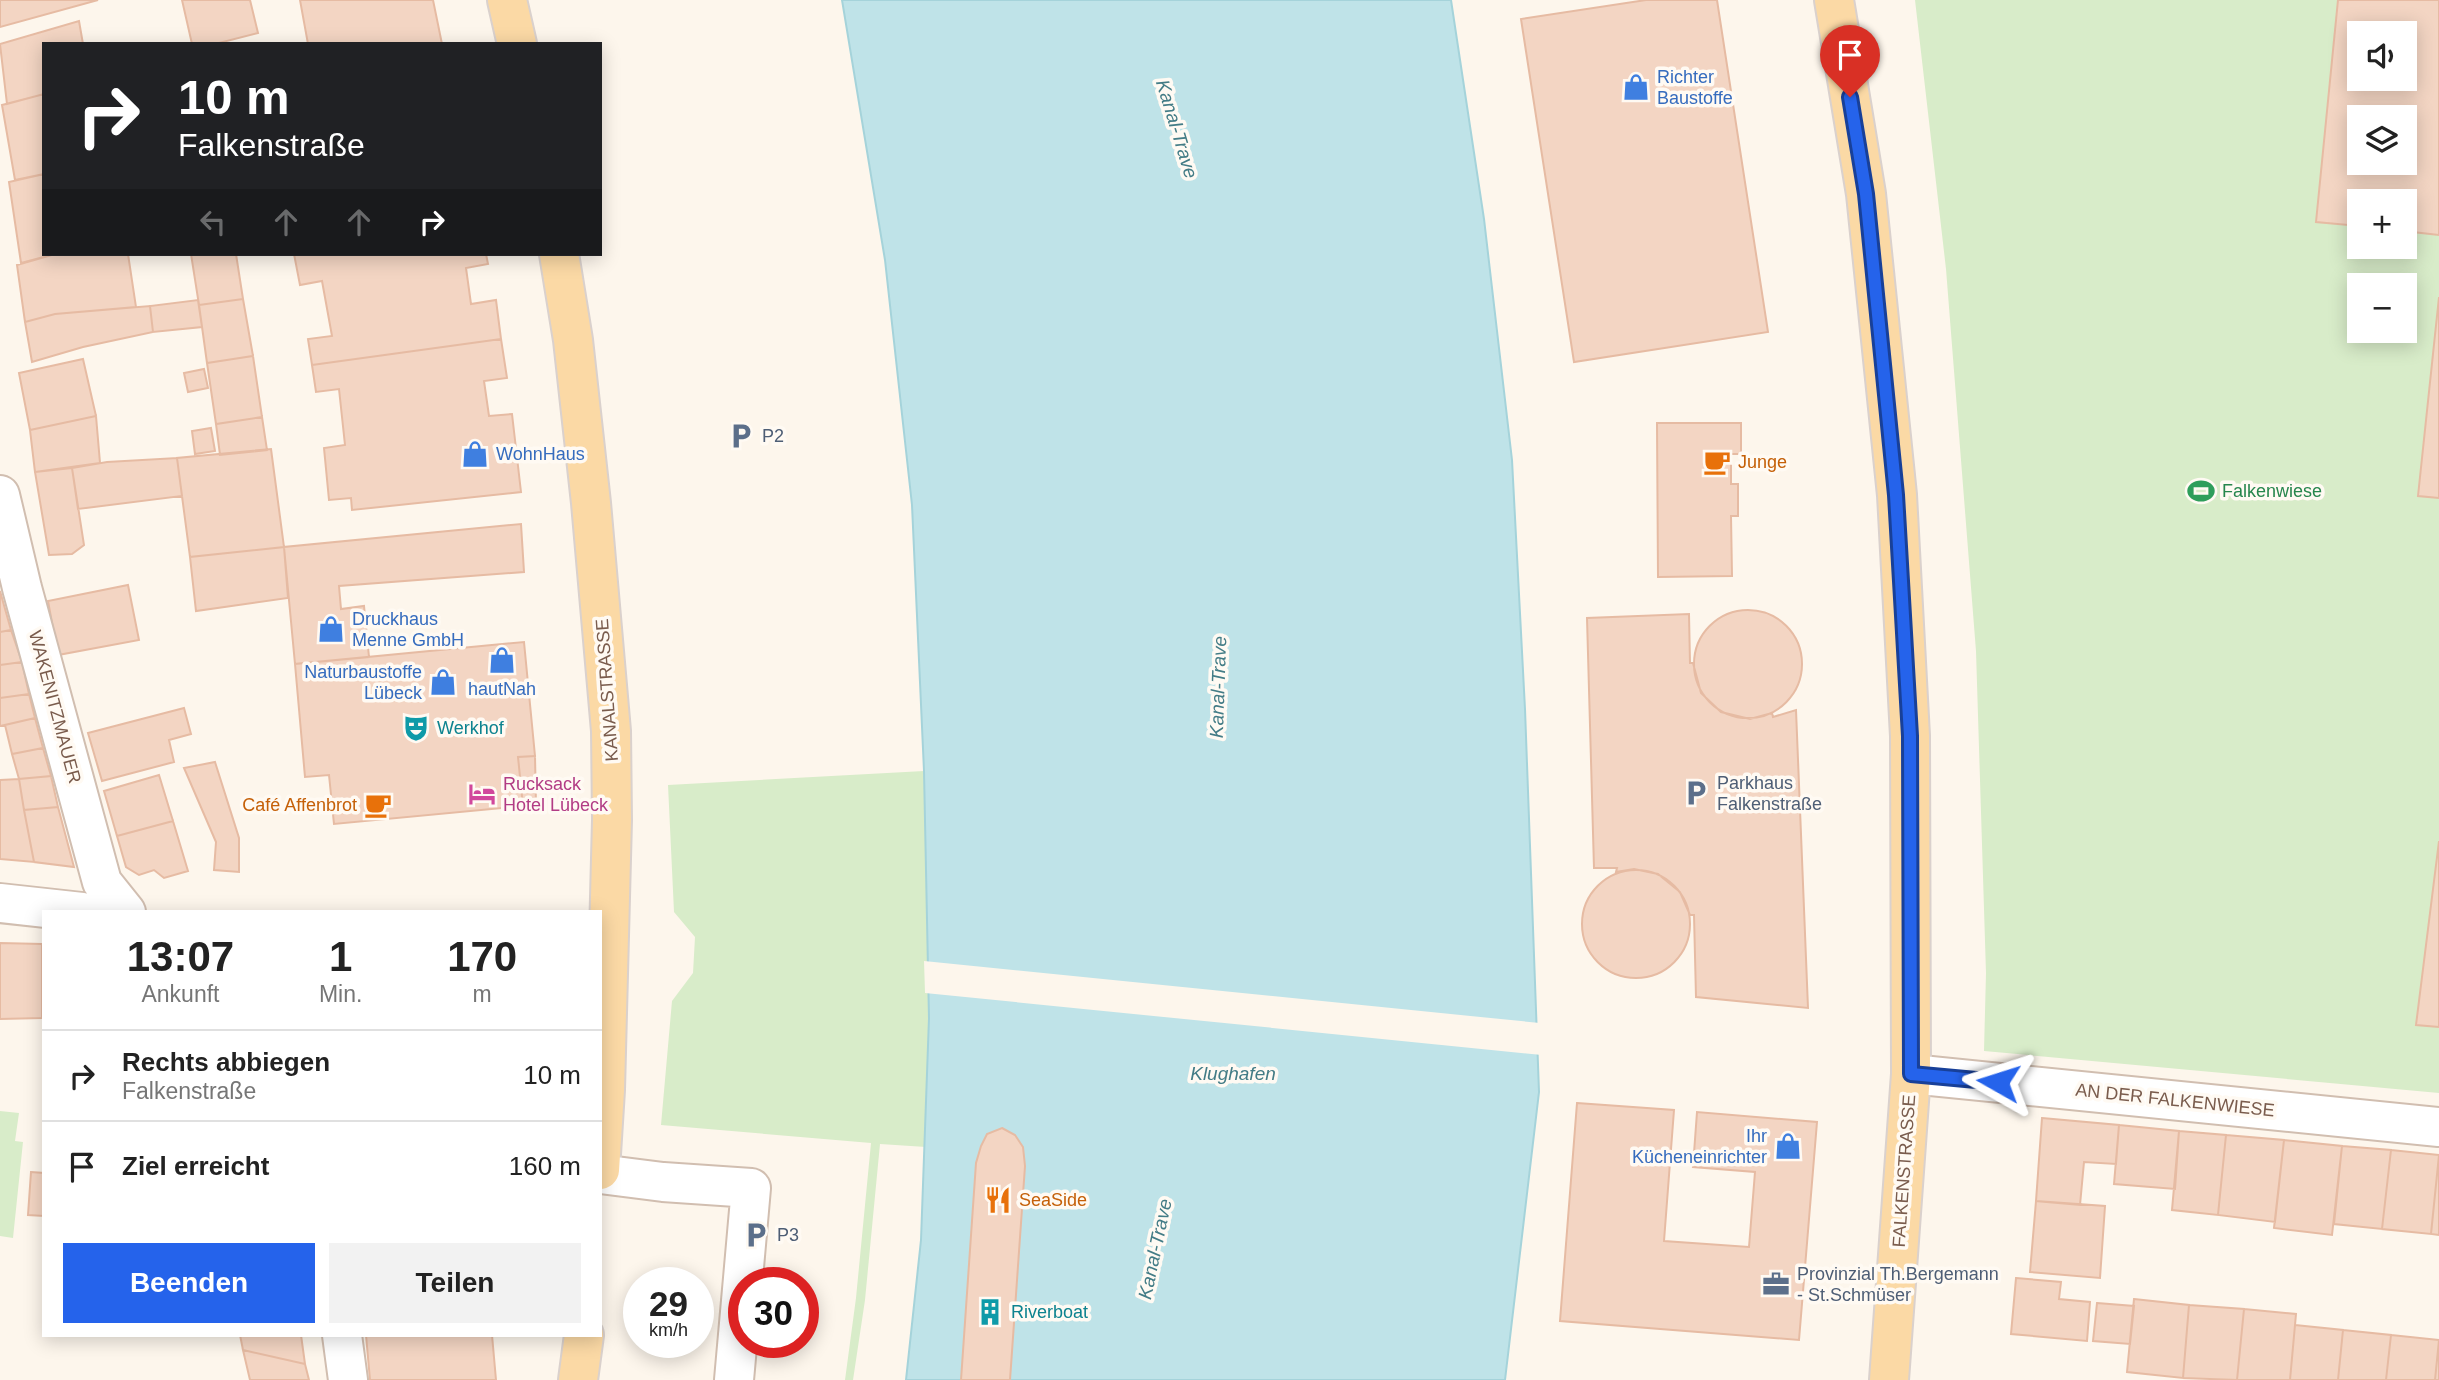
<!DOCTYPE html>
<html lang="de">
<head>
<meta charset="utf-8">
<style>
	:root { --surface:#fff; --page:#f2f2f2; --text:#222; --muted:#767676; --line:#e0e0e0; --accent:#2563eb }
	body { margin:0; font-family:Arial,sans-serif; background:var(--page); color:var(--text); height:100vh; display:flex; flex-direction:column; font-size:26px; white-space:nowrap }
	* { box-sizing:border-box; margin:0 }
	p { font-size:23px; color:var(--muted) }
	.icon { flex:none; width:38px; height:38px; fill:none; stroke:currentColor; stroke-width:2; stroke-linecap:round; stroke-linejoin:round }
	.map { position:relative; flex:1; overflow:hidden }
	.panel { position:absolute; left:42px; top:910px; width:560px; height:427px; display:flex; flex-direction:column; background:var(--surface); border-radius:0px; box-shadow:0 4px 18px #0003 }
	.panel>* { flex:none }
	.top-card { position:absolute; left:42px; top:42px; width:560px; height:214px; border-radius:0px; box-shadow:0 4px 18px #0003; background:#202124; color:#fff; overflow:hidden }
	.buttons { position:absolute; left:2347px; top:21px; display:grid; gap:14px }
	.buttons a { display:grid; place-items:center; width:70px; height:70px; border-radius:0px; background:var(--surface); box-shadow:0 4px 18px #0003; font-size:35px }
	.speed { position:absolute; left:623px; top:1267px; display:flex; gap:14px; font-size:35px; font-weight:700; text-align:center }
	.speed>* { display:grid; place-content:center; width:91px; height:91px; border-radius:50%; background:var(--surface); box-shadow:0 4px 18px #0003; line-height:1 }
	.speed small { font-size:18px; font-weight:400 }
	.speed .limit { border:10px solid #d22; background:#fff; color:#111 }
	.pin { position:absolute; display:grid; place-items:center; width:60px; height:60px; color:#fff; margin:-72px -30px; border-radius:50% 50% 50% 0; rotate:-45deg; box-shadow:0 0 7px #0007 }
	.pin .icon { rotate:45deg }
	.me { position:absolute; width:77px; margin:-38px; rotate:276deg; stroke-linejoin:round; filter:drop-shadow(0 0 5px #0008) }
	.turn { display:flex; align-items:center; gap:24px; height:147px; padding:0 21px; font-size:32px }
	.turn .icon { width:91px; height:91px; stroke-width:2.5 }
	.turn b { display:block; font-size:49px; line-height:60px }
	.lanes { display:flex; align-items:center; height:66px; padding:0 21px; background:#0003; justify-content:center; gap:35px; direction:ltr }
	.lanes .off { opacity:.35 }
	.eta { display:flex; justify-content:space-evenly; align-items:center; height:119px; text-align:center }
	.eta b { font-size:42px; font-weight:800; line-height:49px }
	.primary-button { display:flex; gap:14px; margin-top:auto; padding:14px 21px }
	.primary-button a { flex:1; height:80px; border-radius:0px; background:var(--accent); color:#fff; font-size:28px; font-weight:800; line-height:80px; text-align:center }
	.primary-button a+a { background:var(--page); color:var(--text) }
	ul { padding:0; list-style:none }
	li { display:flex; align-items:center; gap:21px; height:91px; padding:0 21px; border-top:2px solid var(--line) }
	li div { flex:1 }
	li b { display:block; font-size:26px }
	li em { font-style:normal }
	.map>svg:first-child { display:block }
	.green { fill:#d8ecc9; fill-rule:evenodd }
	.water { fill:#bfe3e8; stroke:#a5d3da; stroke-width:2 }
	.pier { fill:#fdf6ec }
	.building { fill:#f3d5c3; stroke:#e6bba3; stroke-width:2; fill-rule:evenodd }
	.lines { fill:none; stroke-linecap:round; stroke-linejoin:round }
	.minor-casing { stroke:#d1beb0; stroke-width:42 }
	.major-casing { stroke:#dad1cd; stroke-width:42 }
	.minor { stroke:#fff; stroke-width:38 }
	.major { stroke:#fbd9a5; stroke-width:38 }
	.route-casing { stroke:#184099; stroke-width:18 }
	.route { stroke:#2563eb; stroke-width:12 }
	.labels { text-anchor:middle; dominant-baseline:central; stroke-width:7; stroke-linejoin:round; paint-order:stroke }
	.shop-label { font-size:18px; fill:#366cbe; stroke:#fffaf3; text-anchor:start }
	.service-label { font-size:18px; fill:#4e5e75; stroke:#fffaf3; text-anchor:start }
	.food-label { font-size:18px; fill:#c56008; stroke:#fffaf3; text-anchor:start }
	.leisure-label { font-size:18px; fill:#27864d; stroke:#fffaf3; text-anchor:start }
	.street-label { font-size:18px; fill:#7a5c4d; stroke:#fffaf3 }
	.culture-label { font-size:18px; fill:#0d838f; stroke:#fffaf3; text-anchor:start }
	.hotel-label { font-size:18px; fill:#b23c85; stroke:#fffaf3; text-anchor:start }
	.water-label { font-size:19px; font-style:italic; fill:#437c86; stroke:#fffaf3 }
</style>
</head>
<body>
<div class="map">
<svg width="2439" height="1380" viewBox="0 0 2439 1380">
	<rect width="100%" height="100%" fill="#fdf6ec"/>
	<path class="green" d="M1915 0H2439V1093L1984 1051 1986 973 1976 651 1946 269ZM2359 33H2404V79H2359ZM2359 117H2404V163H2359ZM2359 201H2404V247H2359ZM2359 285H2404V331H2359Z
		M924 771 929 1018 926 1147 880 1144 865 1300 853 1380H845L856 1298 871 1143 661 1125 672 1001 693 973 695 937 674 912 668 785Z
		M0 1111 19 1113 15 1141 23 1142 13 1238 0 1236Z"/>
	<path class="water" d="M842 0H1451L1484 219 1512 460 1525 709 1539 1092 1505 1380H906L921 1240 929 1018 924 771 912 505 885 260Z"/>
	<path class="pier" d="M924 961 1540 1023 1542 1055 925 993Z"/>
	<path class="building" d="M0 0H98L0 27Z
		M182 0H250L258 33 215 44H192Z
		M300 0H433L442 44H308Z
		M1646 0H1717L1768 332 1574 362 1521 19Z
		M2338 0H2439V235L2404 231V201H2359V226L2316 222ZM2359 33H2404V79H2359ZM2359 117H2404V163H2359Z
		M79 21 83 44H44V94L7 104 0 44Z
		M44 94V174L15 180 2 105Z
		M44 174V254H55L21 263 9 182Z
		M55 254H128L136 307 55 314 25 322 17 265Z
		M191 254H236L243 299 199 305Z
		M294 254H486L488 264 466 268 471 304 496 300 501 339 312 365 308 339 332 336 322 281 300 285Z
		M2439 297V498L2418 496Z
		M243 299 253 356 207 363 199 305Z
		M198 300 202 327 153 332 150 306Z
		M150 306 153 332 83 347 32 362 25 322 55 314Z
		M501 339 507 378 484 381 489 416 512 414 521 492 352 510 351 498 329 500 324 448 345 445 339 389 316 392 312 365Z
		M253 356 262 417 216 424 207 363Z
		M83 359 96 416 30 430 19 373Z
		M204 369 208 388 188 392 184 373Z
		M96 416 100 463 35 472 30 430Z
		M262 417 267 450 220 455 216 424Z
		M1657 423H1741V454H1731V484H1738V516H1731L1732 576 1658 577Z
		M211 428 215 451 195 454 192 431Z
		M271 449 284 547 190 557 177 458Z
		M177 458 182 496 78 509 72 468 107 462Z
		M72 468 84 545 72 554 49 555 35 472Z
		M521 524 524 572 339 586 341 609 364 606 369 657 295 664 284 547Z
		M284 547 288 598 196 611 190 557Z
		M128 585 139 640 58 655 48 601Z
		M0 591 11 630 0 632Z
		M1694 664a54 54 0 1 1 108 0a54 54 0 1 1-108 0Z
		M1689 614 1690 663H1693L1701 693 1721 712 1750 719 1772 713 1773 717 1796 710 1808 1008 1696 997 1694 915H1690L1680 892 1658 874 1634 869 1616 872 1617 868H1594L1587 618Z
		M11 630 22 662 0 665V632Z
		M524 642 535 756 518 757 523 806 334 824 329 775 305 777 295 664Z
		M22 662 29 694 0 698V665Z
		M29 694 35 718 0 726V698Z
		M184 708 191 734 169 740 174 762 102 781 88 733Z
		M35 718 43 748 12 754 5 725Z
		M43 748 51 776 19 779 12 754Z
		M535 756 536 805 523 806 518 757Z
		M215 762 239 838V872L214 870 216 842 184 768Z
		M159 775 173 821 117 836 104 791Z
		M51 776 58 807 24 810 19 779Z
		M19 779 24 810 34 862 0 859V780Z
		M58 807 74 867 34 862 24 810Z
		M173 821 188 871 164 878 154 870 139 875 126 867 117 836Z
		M2439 841V1027L2416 1025Z
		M1582 924a54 54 0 1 1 108 0a54 54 0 1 1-108 0Z
		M0 943 42 944V1018L0 1019Z
		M42 944H44V1018H42Z
		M1577 1103 1674 1110 1664 1241 1749 1247 1755 1172 1693 1167 1697 1112 1817 1122 1799 1340 1560 1321Z
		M2042 1118 2119 1125 2116 1164 2084 1162 2080 1205 2036 1201Z
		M2119 1125 2179 1131 2175 1189 2114 1184Z
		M1002 1128 1015 1135 1023 1147 1025 1166 1010 1380H961L976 1163 981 1146 987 1134Z
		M2179 1131 2226 1135 2218 1215 2172 1210Z
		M2226 1135 2284 1140 2275 1222 2218 1215Z
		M2284 1140 2342 1146 2332 1235 2274 1228Z
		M2342 1146 2391 1150 2382 1229 2334 1224Z
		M2391 1150 2439 1155 2431 1234 2382 1229Z
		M2439 1155V1235L2431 1234Z
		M31 1172 44 1173V1216L28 1215Z
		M2036 1201 2105 1206 2100 1278 2030 1272Z
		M2016 1278 2061 1282 2059 1299 2090 1302 2087 1341 2011 1334Z
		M2134 1299 2189 1305 2183 1378 2127 1372Z
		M2097 1303 2134 1306 2130 1344 2093 1341Z
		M2189 1305 2244 1309 2237 1380 2183 1378Z
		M2244 1309 2296 1314 2290 1380H2237Z
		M2295 1325 2343 1330 2338 1380H2290Z
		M2343 1330 2391 1335 2386 1380H2338Z
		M240 1335H301L305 1364 243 1350Z
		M366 1335H492L496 1380H370Z
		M2391 1335 2439 1340 2435 1380H2386Z
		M2439 1340V1380H2435Z
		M243 1350 305 1364 309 1380H250Z"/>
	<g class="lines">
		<defs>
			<path id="minor" d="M0 495 22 588 102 882 126 912
				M0 903 82 912
				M1911 1074 2439 1127
				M600 1174 663 1182 751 1188 734 1380
				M342 1335 348 1380"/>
			<path id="major" d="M507 0 517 44
				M1834 0 1866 194 1897 495 1910 736 1911 1074 1889 1380
				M559 254 573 340 591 503 611 731 612 820 605 1090 600 1170
				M578 1380 584 1335"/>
		</defs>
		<use href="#minor" class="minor-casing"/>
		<use href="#major" class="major-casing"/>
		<use href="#minor" class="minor"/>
		<use href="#major" class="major"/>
	</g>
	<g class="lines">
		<defs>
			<path id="route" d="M1850 97 1866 194 1896 495 1910 736 1911 1074 1998 1082"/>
		</defs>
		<use href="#route" class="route-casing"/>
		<use href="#route" class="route"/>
	</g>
	<defs>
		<symbol id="shop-bare" viewBox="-9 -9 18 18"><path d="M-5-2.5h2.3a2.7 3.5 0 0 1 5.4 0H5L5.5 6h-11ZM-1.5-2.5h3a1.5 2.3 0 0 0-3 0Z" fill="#3f7fe0" stroke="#fffaf3" stroke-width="2.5" paint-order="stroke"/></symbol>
		<symbol id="parking-bare" viewBox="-9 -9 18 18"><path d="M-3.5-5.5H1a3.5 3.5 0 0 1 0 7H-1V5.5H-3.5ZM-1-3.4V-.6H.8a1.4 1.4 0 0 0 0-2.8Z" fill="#5c6f8a" stroke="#fffaf3" stroke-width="2.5" paint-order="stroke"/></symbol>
		<symbol id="cafe-bare" viewBox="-9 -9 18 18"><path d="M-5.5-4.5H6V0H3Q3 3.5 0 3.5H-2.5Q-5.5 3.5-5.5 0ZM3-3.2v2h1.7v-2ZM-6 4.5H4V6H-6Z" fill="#e8710a" stroke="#fffaf3" stroke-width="2.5" paint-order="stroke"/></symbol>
		<symbol id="stadium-bare" viewBox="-9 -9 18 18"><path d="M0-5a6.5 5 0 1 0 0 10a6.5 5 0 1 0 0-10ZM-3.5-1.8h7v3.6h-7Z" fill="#2e9e5b" stroke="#fffaf3" stroke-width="2.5" paint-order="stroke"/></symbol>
		<symbol id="theatre-bare" viewBox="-9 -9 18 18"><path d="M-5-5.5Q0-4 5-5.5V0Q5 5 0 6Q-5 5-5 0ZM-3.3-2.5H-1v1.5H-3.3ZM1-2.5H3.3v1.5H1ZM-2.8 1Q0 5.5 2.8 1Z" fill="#0f9aa8" stroke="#fffaf3" stroke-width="2.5" paint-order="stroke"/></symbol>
		<symbol id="hotel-bare" viewBox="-9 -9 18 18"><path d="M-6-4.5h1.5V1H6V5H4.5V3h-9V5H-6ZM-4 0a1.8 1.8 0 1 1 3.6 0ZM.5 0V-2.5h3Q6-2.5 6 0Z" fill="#d1479c" stroke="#fffaf3" stroke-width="2.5" paint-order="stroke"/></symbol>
		<symbol id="restaurant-bare" viewBox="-9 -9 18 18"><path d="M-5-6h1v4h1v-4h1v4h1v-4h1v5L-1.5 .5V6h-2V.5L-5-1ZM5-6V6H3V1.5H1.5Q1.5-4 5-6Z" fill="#e8710a" stroke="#fffaf3" stroke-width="2.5" paint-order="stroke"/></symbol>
		<symbol id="office-bare" viewBox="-9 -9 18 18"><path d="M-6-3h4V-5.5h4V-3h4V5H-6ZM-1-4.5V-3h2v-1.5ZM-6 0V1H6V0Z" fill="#5c6f8a" stroke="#fffaf3" stroke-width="2.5" paint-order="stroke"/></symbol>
		<symbol id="building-bare" viewBox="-9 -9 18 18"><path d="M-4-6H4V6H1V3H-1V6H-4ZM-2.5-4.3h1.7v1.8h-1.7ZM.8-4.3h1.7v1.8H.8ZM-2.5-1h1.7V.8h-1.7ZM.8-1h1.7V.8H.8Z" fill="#0f9aa8" stroke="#fffaf3" stroke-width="2.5" paint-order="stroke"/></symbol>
	</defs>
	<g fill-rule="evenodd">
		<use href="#shop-bare" x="1617" y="68" width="38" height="38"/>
		<use href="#parking-bare" x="722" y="417" width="38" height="38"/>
		<use href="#shop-bare" x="456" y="435" width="38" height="38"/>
		<use href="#cafe-bare" x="1698" y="443" width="38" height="38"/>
		<use href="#stadium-bare" x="2182" y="472" width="38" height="38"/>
		<use href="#shop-bare" x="312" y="610" width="38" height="38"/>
		<use href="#shop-bare" x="483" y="641" width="38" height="38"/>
		<use href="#shop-bare" x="424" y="663" width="38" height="38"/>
		<use href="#theatre-bare" x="397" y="709" width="38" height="38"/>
		<use href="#parking-bare" x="1677" y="774" width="38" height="38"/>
		<use href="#hotel-bare" x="463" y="775" width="38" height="38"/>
		<use href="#cafe-bare" x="359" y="786" width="38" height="38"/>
		<use href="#shop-bare" x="1769" y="1127" width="38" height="38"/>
		<use href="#restaurant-bare" x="979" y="1181" width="38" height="38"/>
		<use href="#parking-bare" x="737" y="1216" width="38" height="38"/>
		<use href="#office-bare" x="1757" y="1265" width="38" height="38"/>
		<use href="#building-bare" x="971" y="1293" width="38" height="38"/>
	</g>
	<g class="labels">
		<g class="shop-label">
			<text x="1657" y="77">Richter<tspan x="1657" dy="21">Baustoffe</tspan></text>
			<text x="496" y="454">WohnHaus</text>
			<text x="352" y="619">Druckhaus<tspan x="352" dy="21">Menne GmbH</tspan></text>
			<text x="422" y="672" text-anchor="end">Naturbaustoffe<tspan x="422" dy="21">Lübeck</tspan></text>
			<text x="502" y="689" text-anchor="middle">hautNah</text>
			<text x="1767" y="1136" text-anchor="end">Ihr<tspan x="1767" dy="21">Kücheneinrichter</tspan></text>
		</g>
		<g class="service-label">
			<text x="762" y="436">P2</text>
			<text x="1717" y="783">Parkhaus<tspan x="1717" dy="21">Falkenstraße</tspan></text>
			<text x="777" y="1235">P3</text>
			<text x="1797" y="1274">Provinzial Th.Bergemann<tspan x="1797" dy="21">- St.Schmüser</tspan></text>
		</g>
		<g class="food-label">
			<text x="1738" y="462">Junge</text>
			<text x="357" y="805" text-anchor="end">Café Affenbrot</text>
			<text x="1019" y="1200">SeaSide</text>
		</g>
		<g class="leisure-label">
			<text x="2222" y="491">Falkenwiese</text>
		</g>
		<g class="street-label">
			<text transform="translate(607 690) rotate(-94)">KANALSTRASSE</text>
			<text transform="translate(55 707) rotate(75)">WAKENITZMAUER</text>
			<text transform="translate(2175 1100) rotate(6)">AN DER FALKENWIESE</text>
			<text transform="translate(1904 1171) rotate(-86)">FALKENSTRASSE</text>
		</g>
		<g class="culture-label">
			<text x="437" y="728">Werkhof</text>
			<text x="1011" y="1312">Riverboat</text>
		</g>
		<g class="hotel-label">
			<text x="503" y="784">Rucksack<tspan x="503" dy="21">Hotel Lübeck</tspan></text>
		</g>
		<g class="water-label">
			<text transform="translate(1177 129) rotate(73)">Kanal-Trave</text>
			<text transform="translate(1218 687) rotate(-88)">Kanal-Trave</text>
			<text x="1233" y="1073">Klughafen</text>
			<text transform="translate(1155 1249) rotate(-78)">Kanal-Trave</text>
		</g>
	</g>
</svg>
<div class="buttons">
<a><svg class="icon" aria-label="sound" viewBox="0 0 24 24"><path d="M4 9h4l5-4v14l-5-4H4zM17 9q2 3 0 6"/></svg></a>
<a><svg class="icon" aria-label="layers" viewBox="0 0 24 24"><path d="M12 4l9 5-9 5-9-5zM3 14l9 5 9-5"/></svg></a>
<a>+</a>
<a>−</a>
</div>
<div class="speed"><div>29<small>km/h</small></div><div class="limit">30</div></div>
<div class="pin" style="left:1850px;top:97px;background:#d93025"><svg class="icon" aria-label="arrive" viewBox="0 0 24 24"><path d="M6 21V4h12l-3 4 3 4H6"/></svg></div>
<svg class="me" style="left:1998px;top:1082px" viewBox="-20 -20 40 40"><path d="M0-17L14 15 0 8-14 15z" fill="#2563eb" stroke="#fff" stroke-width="4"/></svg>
<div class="top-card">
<div class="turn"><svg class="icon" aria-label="right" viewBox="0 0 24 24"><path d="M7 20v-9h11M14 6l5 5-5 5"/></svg><div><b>10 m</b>Falkenstraße</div></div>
<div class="lanes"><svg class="icon off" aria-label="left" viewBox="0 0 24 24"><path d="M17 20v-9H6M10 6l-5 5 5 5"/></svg><svg class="icon off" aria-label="ahead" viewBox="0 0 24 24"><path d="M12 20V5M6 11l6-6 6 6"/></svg><svg class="icon off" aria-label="ahead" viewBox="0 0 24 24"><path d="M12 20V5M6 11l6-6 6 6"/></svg><svg class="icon" aria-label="right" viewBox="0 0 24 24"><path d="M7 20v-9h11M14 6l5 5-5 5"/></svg></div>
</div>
<section class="panel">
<div class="eta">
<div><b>13:07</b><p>Ankunft</p></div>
<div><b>1</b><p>Min.</p></div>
<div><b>170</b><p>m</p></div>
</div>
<ul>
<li><svg class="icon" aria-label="right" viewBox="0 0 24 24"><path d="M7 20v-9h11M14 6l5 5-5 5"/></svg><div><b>Rechts abbiegen</b><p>Falkenstraße</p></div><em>10 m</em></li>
<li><svg class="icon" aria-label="arrive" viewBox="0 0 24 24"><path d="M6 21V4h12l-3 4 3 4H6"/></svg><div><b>Ziel erreicht</b></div><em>160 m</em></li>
</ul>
<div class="primary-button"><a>Beenden</a><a>Teilen</a></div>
</section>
</div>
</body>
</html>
